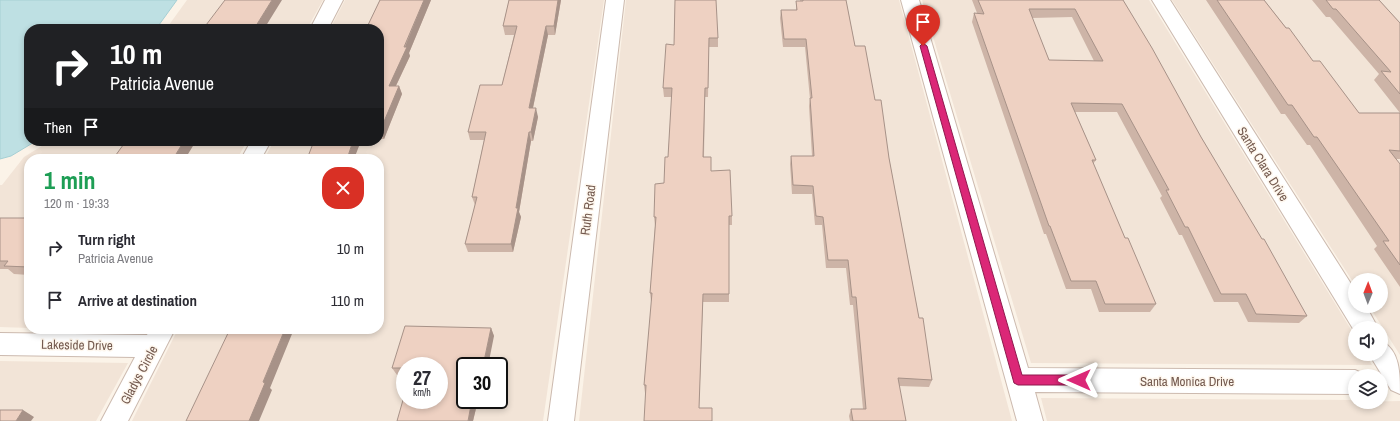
<!DOCTYPE html>
<html lang="en">
<head>
<meta charset="utf-8">
<style>
	:root { --surface:#fff; --page:#f7f7f7; --text:#2b2b33; --muted:#7c7c81 }
	body { margin:0; font-family:"Archivo Narrow",sans-serif; background:var(--page); color:var(--text); height:100vh; display:flex; flex-direction:column; font-size:15px; white-space:nowrap }
	* { box-sizing:border-box; margin:0 }
	p { font-size:13px; color:var(--muted) }
	.icon { flex:none; width:22px; height:22px; fill:none; stroke:currentColor; stroke-width:2; stroke-linecap:round; stroke-linejoin:round }
	.map { position:relative; flex:1; overflow:hidden }
	.drawer { position:absolute; left:24px; top:154px; width:360px; height:180px; display:flex; flex-direction:column; background:var(--surface); border-radius:16px; box-shadow:0 2px 6px #0003 }
	.drawer>* { flex:none }
	.banner { position:absolute; left:24px; top:24px; width:360px; height:122px; border-radius:16px; box-shadow:0 2px 6px #0003; background:#202124; color:#fff; overflow:hidden }
	.needle { width:26px; rotate:1deg }
	.controls { position:absolute; left:1348px; top:273px; display:grid; gap:8px }
	.controls a { display:grid; place-items:center; width:40px; height:40px; border-radius:50%; background:var(--surface); box-shadow:0 2px 6px #0003; font-size:20px }
	.speed { position:absolute; left:396px; top:357px; display:flex; gap:8px; font-size:20px; font-weight:700; text-align:center }
	.speed>* { display:grid; place-content:center; width:52px; height:52px; border-radius:50%; background:var(--surface); box-shadow:0 2px 6px #0003; line-height:1 }
	.speed small { font-size:10px; font-weight:400 }
	.speed .limit { border:2px solid #111; border-radius:6px; background:#fff; color:#111 }
	.pin { position:absolute; display:grid; place-items:center; width:34px; height:34px; color:#fff; margin:-41px -17px; border-radius:50% 50% 50% 0; rotate:-45deg; box-shadow:0 0 4px #0007 }
	.pin .icon { rotate:45deg }
	.me { position:absolute; width:44px; margin:-22px; rotate:270deg; stroke-linejoin:round; filter:drop-shadow(0 0 3px #0008) }
	.turn { display:flex; align-items:center; gap:14px; height:84px; padding:0 20px; font-size:18px }
	.turn .icon { width:52px; height:52px; stroke-width:2.5 }
	.turn b { display:block; font-size:28px; line-height:34px }
	.then { display:flex; align-items:center; height:38px; padding:0 20px; background:#0003; gap:8px; font-size:15px }
	.round { display:grid; place-items:center; flex:none; width:42px; height:42px; border-radius:16px; background:var(--page) }
	.summary { display:flex; align-items:center; justify-content:space-between; height:68px; padding:0 20px }
	h1 { font-size:24px; font-weight:800; line-height:30px; color:#1e9e55 }
	ul { padding:0; list-style:none }
	li { display:flex; align-items:center; gap:12px; height:52px; padding:0 20px }
	li div { flex:1 }
	li b { display:block; font-size:15px }
	li em { font-style:normal }
	.map>svg:first-child { display:block }
	.residential { fill:#f2e4d7; fill-rule:evenodd }
	.water { fill:#bee0e3; stroke:#a5cfd4 }
	.lines { fill:none; stroke-linecap:round; stroke-linejoin:round }
	.street-casing { stroke:#ccbaaf; stroke-width:2 }
	.street { fill:#fff; fill-rule:evenodd }
	.wall { fill:#cdb4a7; fill-rule:evenodd }
	.shaded-wall { fill:#a79288 }
	.building { fill:#eed1c2; stroke:#a79288; fill-rule:evenodd }
	.route { fill:#db2777; stroke:#8e194d }
	.labels { text-anchor:middle; dominant-baseline:central; stroke-width:3; stroke-linejoin:round; paint-order:stroke }
	.street-label { font-size:13px; fill:#73594e; stroke:#fef7ee }
</style>
</head>
<body>
<div class="map">
<svg width="1400" height="421" viewBox="0 0 1400 421">
	<rect width="100%" height="100%" fill="#fbf3e8"/>
	<path class="residential" d="M187 0H323L307 29H166Z
		M345 0H604L543 421H132L178 329H379V159H264L274 141H379V29H330ZM405 366H439V400H405ZM465 366H499V400H465Z
		M626 0H899L1012 421H579Z
		M922 0H1149L1355 336V354H1366L1372 365 1031 363Z
		M1172 0H1400V355L1369 306H1381V280H1355V285Z
		M50 141H247L237 159H29V328L0 327V185H2L24 157Z
		M0 361 128 363 96 421H0Z
		M1041 398 1355 400V402L1400 401V421H1047Z"/>
	<path class="water" d="M0 0H177L156 29H29V141H36L11 156 0 159Z"/>
	<g class="lines">
		<defs>
			<path id="street" d="M325 0H343L328 29H310Z
				M606 0H624L574 421H548Z
				M901 0H919L1028 368 1355 370 1364 374 1365 376H1355V394L1035 392 1043 421H1017Z
				M1152 0H1170L1355 290V306H1366L1378 328H1355V332Z
				M251 141H271L261 159H241Z
				M150 329H175L128 421H101L135 357 0 355V333L147 335Z
				M1381 341C1400 350 1400 373 1400 394L1391 390 1369 354H1381Z"/>
		</defs>
		<use href="#street" class="street-casing"/>
		<use href="#street" class="street"/>
	</g>
	<path class="wall" d="M380 0H431L409 53 410 56 396 86H399L402 94 384 139H379V29L369 28 368 25Z
		M509 0H561L555 35H548L533 108 538 117 533 141H531L519 212 521 217 513 252H468L465 244 475 205 472 197 484 140H470L468 132 502 85 514 35H505L503 26Z
		M675 0 718 38V47H709L708 97H705L704 157 711 171 732 216V225H729V302H703L699 408 712 421 645 393 644 385 652 301H651L650 293 655 226 654 217 664 183 668 157 672 97H664L663 88 674 45Z
		M800 0H846L855 46 875 100 889 158 919 318 932 380 929 387 899 386 906 421H850L849 416 851 409H863L853 305H850L846 268H826L822 225H815L812 194H792L790 164 791 156H812L809 106 810 99 805 47H783L780 18 781 10H796V1H800Z
		M972 0H1123L1201 137 1307 316 1299 323 1248 322 1238 302H1214L1182 235H1179L1160 198 1162 196 1117 112H1075L1096 160 1093 164 1125 238 1156 304 1150 312H1099L1091 289H1066L1046 234H1044L972 22 974 13H977ZM1072 17 1094 61 1049 60 1032 18Z
		M1206 0H1264L1313 61 1359 113H1400V159H1396L1400 165V287L1374 249 1377 246 1310 145H1307L1285 114H1281Z
		M1312 0H1379L1400 23V113L1374 80 1379 74 1330 17H1326Z
		M0 218H29V275L14 274 8 269H0Z
		M491 328 494 336 465 366V400H478L473 421 439 366H405V376L397 375 392 368Z"/>
	<path class="shaded-wall" d="M272 0H282L264 29H254Z
		M424 0H431L409 53 410 56 392 94 389 86Z
		M558 0H561L555 35 554 26Z
		M546 26 548 35 531 117 529 108Z
		M399 86 402 94 384 139 380 131Z
		M536 108 538 117 533 141 531 132Z
		M529 132 531 141 519 212 521 217 513 252 511 244 516 208Z
		M184 141H196L185 159H173Z
		M353 141H361L354 159H347Z
		M491 328 494 336 488 366H483Z
		M285 329H294L270 388 272 390 259 421H249L263 382Z
		M472 400H478L473 421H468Z
		M23 410 34 417 31 421H16Z"/>
	<path class="building" d="M225 0H272L254 29H203Z
		M380 0H424L404 47H407L389 86H399L380 131H379V29H368L370 25H368Z
		M509 0H558L554 26H546L529 108H536L531 132H529L516 208H518L511 244H465L477 197H472L486 132H468L480 85H502L517 26H503Z
		M675 0H716L718 38H709L708 88H705L703 157H711V171L730 170 732 216H729V294H703L699 408H712V421H644L646 385H644L652 293H650L656 217H654L655 184 664 183 665 157H668L672 88H663L666 44 674 45Z
		M803 0H846L855 46H865L875 100H881L889 158 919 318H923L932 380 898 378 906 421H853L851 409H866L856 297H852L848 260H828L823 217 816 216 813 186 793 185 791 156H814L810 98H812L806 39H784L781 10H797L796 1H803Z
		M978 0H1123L1152 48 1201 137 1262 239H1264L1307 316 1256 314 1246 294H1221L1188 227H1185L1166 190H1169L1122 104 1071 103 1096 160H1092L1125 238H1128L1156 304H1105L1096 281H1071L1050 226H1049L974 13 984 14ZM1029 9H1075L1103 61 1049 60Z
		M1217 0H1264L1286 28H1289L1313 61H1320L1359 113H1400V151L1389 150 1400 164V265L1383 241H1389L1317 137H1314L1292 105H1288Z
		M1326 0H1379L1400 23V94L1381 71 1391 72 1336 9H1333Z
		M126 141H184L173 159H113Z
		M314 141H353L347 159H307Z
		M0 218H29V267L4 266 8 261H0Z
		M405 326 491 328 483 366H465V400H472L468 421H397L405 393V400H439V366H405V368H392Z
		M230 329H285L263 382 265 383 249 421H186Z
		M0 410H23L16 421H0Z"/>
	<path class="route" d="M923 43 927 46 1022 375H1079L1083 377 1085 380 1083 384 1079 385H1018L1014 383 920 46Z"/>
	<g class="labels">
		<g class="street-label">
			<text transform="translate(1263 164) rotate(58)">Santa Clara Drive</text>
			<text transform="translate(588 210) rotate(-83)">Ruth Road</text>
			<text transform="translate(77 345) rotate(1)">Lakeside Drive</text>
			<text transform="translate(139 375) rotate(-62)">Gladys Circle</text>
			<text x="1187" y="381">Santa Monica Drive</text>
		</g>
	</g>
</svg>
<div class="controls">
<a><svg class="needle" viewBox="-14 -14 28 28"><path d="M0-13l5 13h-10z" fill="#e53935"/><path d="M0 13l5-13h-10z" fill="#7c7c81"/></svg></a>
<a><svg class="icon" aria-label="sound" viewBox="0 0 24 24"><path d="M4 9h4l5-4v14l-5-4H4zM17 9q2 3 0 6"/></svg></a>
<a><svg class="icon" aria-label="layers" viewBox="0 0 24 24"><path d="M12 4l9 5-9 5-9-5zM3 14l9 5 9-5"/></svg></a>
</div>
<div class="speed"><div>27<small>km/h</small></div><div class="limit">30</div></div>
<div class="pin" style="left:923px;top:46px;background:#d93025"><svg class="icon" aria-label="arrive" viewBox="0 0 24 24"><path d="M6 21V4h12l-3 4 3 4H6"/></svg></div>
<svg class="me" style="left:1079px;top:380px" viewBox="-20 -20 40 40"><path d="M0-17L14 15 0 8-14 15z" fill="#db2777" stroke="#fff" stroke-width="4"/></svg>
<div class="banner">
<div class="turn"><svg class="icon" aria-label="right" viewBox="0 0 24 24"><path d="M7 20v-9h11M14 6l5 5-5 5"/></svg><div><b>10 m</b>Patricia Avenue</div></div>
<div class="then">Then<svg class="icon" aria-label="arrive" viewBox="0 0 24 24"><path d="M6 21V4h12l-3 4 3 4H6"/></svg></div>
</div>
<section class="drawer">
<div class="summary"><div><h1>1 min</h1><p>120 m · 19:33</p></div><a class="round" style="background:#d93025;color:#fff"><svg class="icon" aria-label="close" viewBox="0 0 24 24"><path d="M6 6l12 12M18 6L6 18"/></svg></a></div>
<ul>
<li><svg class="icon" aria-label="right" viewBox="0 0 24 24"><path d="M7 20v-9h11M14 6l5 5-5 5"/></svg><div><b>Turn right</b><p>Patricia Avenue</p></div><em>10 m</em></li>
<li><svg class="icon" aria-label="arrive" viewBox="0 0 24 24"><path d="M6 21V4h12l-3 4 3 4H6"/></svg><div><b>Arrive at destination</b></div><em>110 m</em></li>
</ul>
</section>
</div>
</body>
</html>
